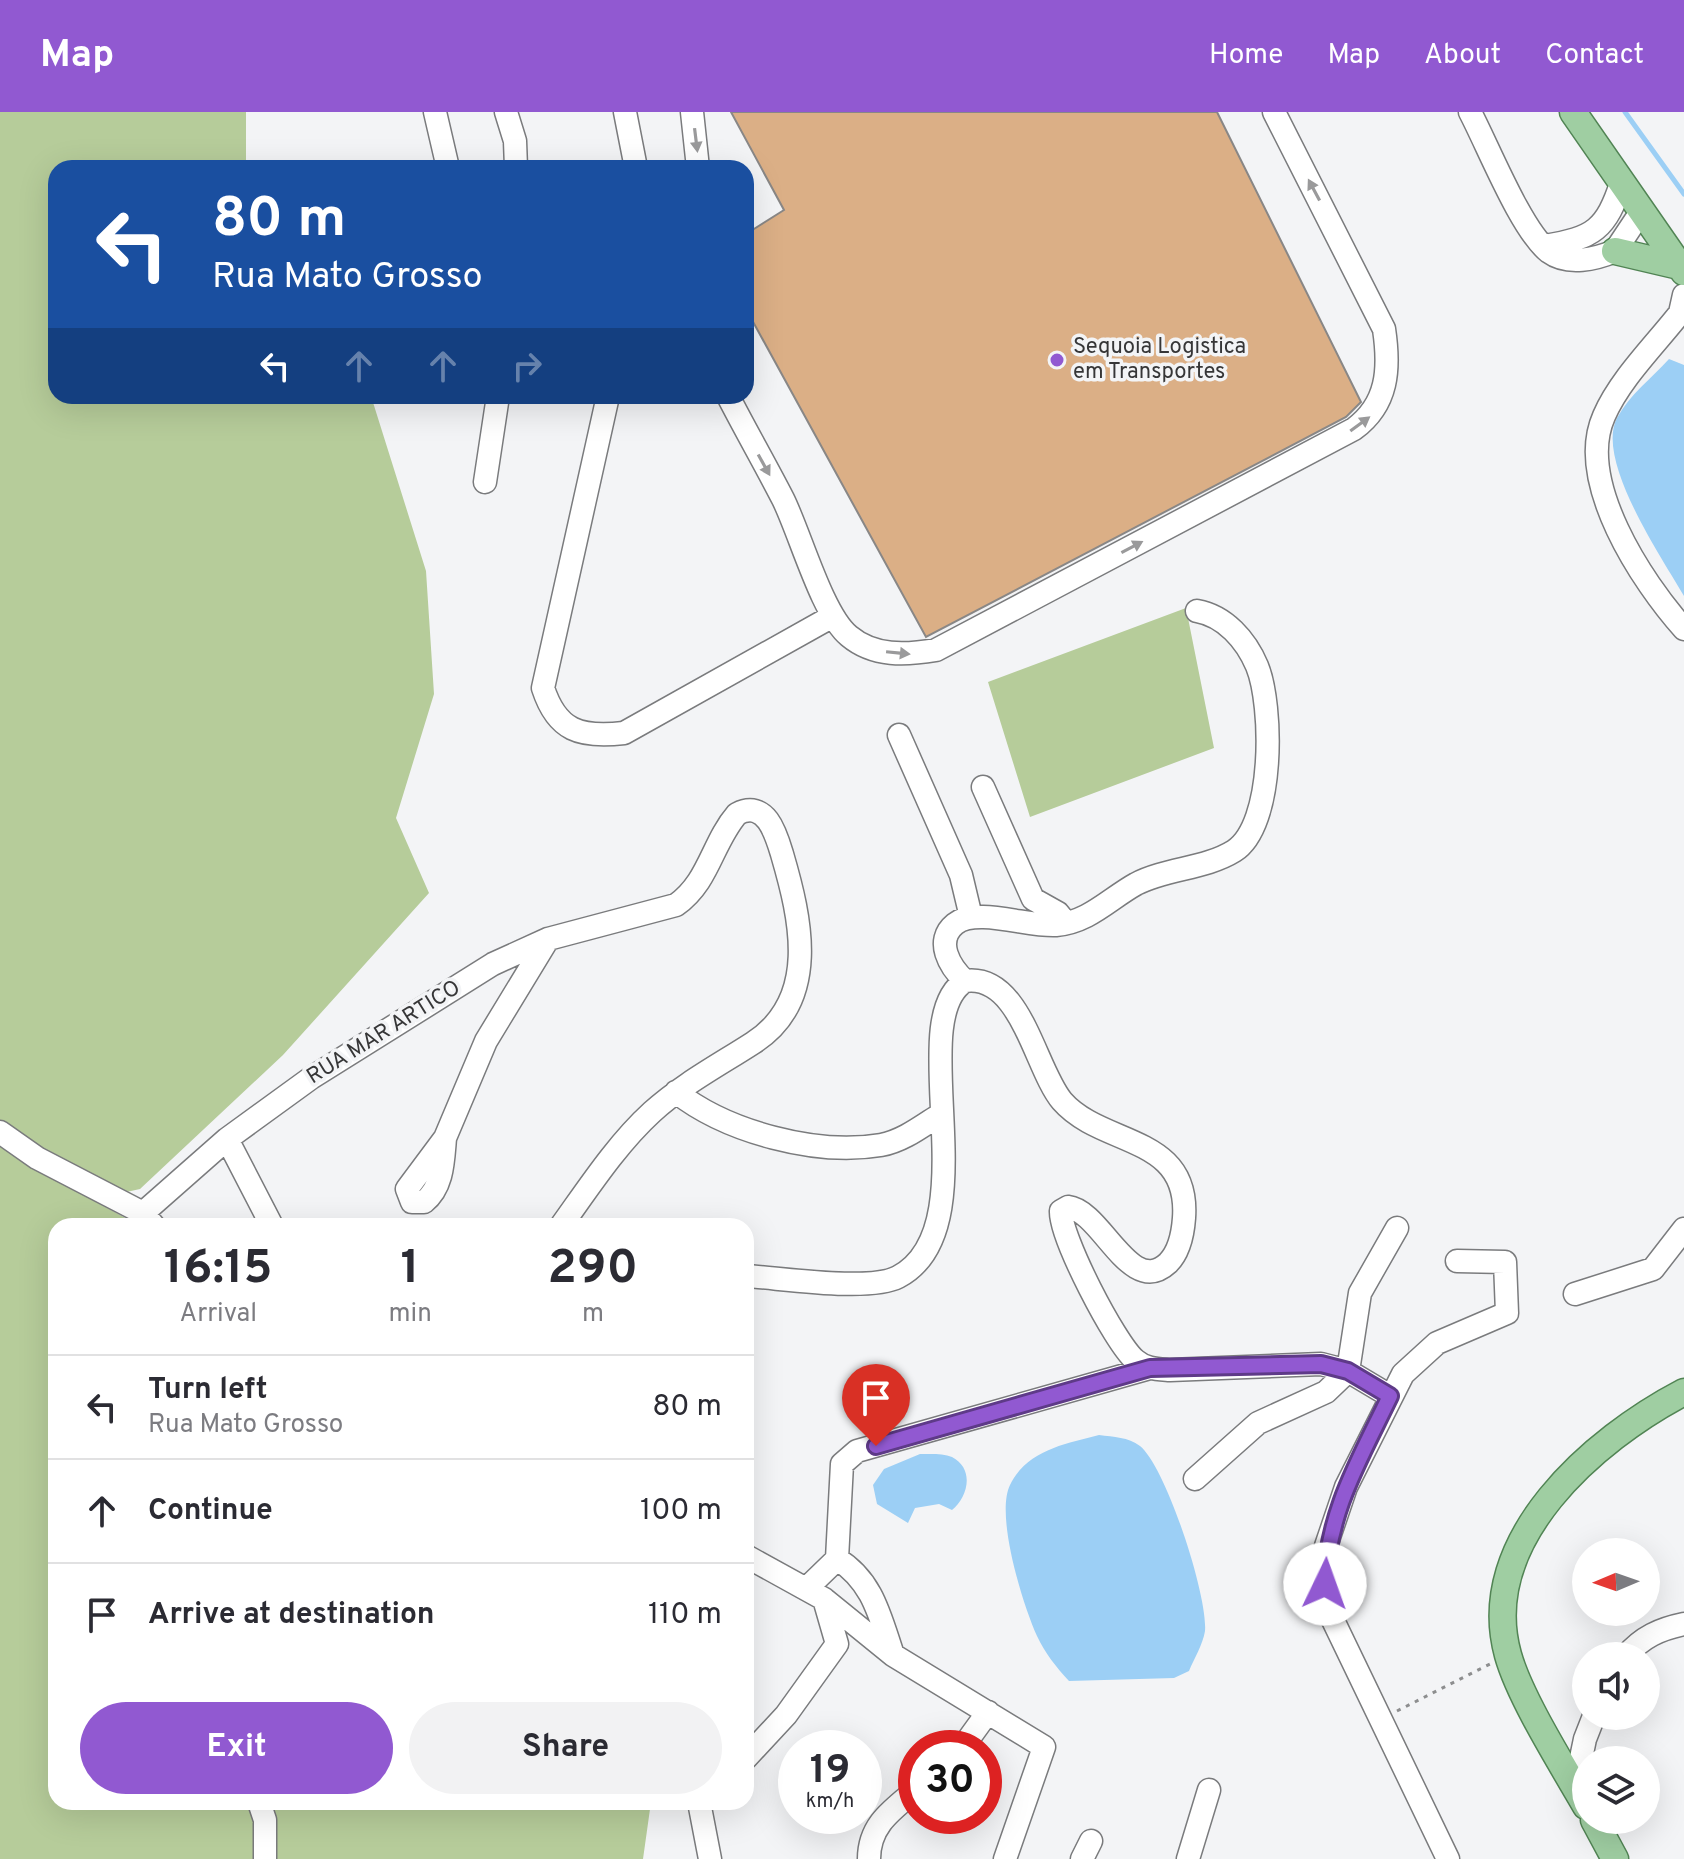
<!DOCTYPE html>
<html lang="en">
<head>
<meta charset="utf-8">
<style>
	:root { --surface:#fff; --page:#f2f2f3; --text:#2b2b33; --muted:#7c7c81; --line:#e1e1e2; --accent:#9159d1 }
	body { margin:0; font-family:Overpass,sans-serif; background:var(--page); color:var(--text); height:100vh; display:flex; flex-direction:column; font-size:30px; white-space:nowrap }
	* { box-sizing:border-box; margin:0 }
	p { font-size:26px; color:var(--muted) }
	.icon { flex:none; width:44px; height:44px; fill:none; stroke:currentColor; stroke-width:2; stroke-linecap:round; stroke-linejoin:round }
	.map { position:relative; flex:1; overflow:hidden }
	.panel { position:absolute; left:48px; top:1106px; width:706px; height:592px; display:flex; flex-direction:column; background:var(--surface); border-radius:24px; box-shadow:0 8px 32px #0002 }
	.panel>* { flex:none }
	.guide { position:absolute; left:48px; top:48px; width:706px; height:244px; border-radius:24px; box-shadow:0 8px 32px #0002; background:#1a4fa0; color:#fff; overflow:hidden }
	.needle { width:52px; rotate:268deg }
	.controls { position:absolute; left:1572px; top:1426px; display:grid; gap:16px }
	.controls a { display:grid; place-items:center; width:88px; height:88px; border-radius:50%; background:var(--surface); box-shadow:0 8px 32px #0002; font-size:40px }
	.speed { position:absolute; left:778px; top:1618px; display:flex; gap:16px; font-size:40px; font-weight:700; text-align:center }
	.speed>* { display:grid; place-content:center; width:104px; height:104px; border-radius:50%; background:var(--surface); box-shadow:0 8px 32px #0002; line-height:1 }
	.speed small { font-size:20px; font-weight:400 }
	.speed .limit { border:12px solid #d22; background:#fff; color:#111 }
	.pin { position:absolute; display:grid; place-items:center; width:68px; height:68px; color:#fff; margin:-82px -34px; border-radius:50% 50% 50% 0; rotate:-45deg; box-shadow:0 0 8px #0007 }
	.pin .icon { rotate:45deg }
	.me { position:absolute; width:88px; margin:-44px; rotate:3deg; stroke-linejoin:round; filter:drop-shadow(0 0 6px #0008) }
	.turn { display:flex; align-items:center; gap:28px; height:168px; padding:0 32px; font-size:36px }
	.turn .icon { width:104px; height:104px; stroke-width:2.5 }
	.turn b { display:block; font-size:56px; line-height:68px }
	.lanes { display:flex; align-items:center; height:76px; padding:0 32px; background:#0003; justify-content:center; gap:40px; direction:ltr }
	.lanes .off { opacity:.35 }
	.eta { display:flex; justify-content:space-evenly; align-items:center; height:136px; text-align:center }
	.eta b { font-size:48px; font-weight:700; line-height:56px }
	.primary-button { display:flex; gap:16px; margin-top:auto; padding:16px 32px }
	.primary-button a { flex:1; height:92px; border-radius:48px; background:var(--accent); color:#fff; font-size:32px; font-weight:700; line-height:92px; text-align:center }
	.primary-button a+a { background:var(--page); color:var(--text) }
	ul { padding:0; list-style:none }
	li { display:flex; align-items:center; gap:24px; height:104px; padding:0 32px; border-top:2px solid var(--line) }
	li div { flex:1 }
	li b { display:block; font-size:30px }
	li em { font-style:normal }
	header { display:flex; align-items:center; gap:48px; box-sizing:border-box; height:112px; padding:0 40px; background:var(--accent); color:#fff }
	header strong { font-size:38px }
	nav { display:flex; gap:44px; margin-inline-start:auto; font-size:28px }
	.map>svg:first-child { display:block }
	.green { fill:#b6cc9a }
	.water { fill:#9ccff5 }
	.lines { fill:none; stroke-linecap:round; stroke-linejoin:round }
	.stream { stroke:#9ccff5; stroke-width:5 }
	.building { fill:#dbaf86; stroke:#898786; stroke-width:2 }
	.minor-casing { stroke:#7a7b7d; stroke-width:25 }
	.major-casing { stroke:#518454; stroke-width:29 }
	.path { stroke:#8d8e8f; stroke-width:3; stroke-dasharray:4 6; stroke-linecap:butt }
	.minor { stroke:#fff; stroke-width:22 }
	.major { stroke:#9fcea2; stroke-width:26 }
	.oneway { fill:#9a9a9b }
	.route-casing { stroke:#5e3a88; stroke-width:20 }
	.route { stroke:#9159d1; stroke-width:14 }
	.poi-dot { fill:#9159d1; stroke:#f3f4f6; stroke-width:3 }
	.labels { text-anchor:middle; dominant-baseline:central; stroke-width:7; stroke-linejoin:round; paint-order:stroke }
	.poi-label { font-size:22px; fill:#363637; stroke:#f3f4f6; text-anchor:start }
	.street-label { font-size:22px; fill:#363637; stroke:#f3f4f6 }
</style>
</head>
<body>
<header>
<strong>Map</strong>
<nav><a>Home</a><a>Map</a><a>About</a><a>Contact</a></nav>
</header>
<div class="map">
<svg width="1684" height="1747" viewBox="0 0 1684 1747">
	<rect width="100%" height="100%" fill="#f3f4f6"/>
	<path class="green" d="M0 0H246V56H56V284H371L426 459 434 582 396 706 429 781 283 943 140 1077 122 1081 41 1038 0 1009Z
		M1186 496 1214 636 1030 705 988 570Z
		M0 1032 31 1054 140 1114H56V1690H248L254 1710V1747H0Z
		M271 1690H651L643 1747H276V1706Z"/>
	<path class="water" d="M1669 247 1684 253V484C1662 446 1595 348 1617 306 1630 282 1651 267 1669 247Z
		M1099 1323C1114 1325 1128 1325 1140 1334 1166 1355 1208 1484 1205 1519 1203 1532 1194 1547 1189 1559L1174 1566 1069 1569C1056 1555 1045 1541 1037 1524 1023 1493 995 1404 1010 1373 1027 1338 1065 1332 1099 1323Z
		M920 1342C929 1342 943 1341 952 1345 975 1357 968 1385 952 1398L939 1392 915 1396 908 1411 877 1392 873 1373 884 1357Z"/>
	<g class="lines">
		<path class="stream" d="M1625 0 1684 82"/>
	</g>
	<path class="building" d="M731 0H1217L1361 290 1346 305 926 525 746 197V122L784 98Z"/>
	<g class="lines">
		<defs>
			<path id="minor" d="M435 0 448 56
				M506 0 515 29 516 56
				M625 0 636 56
				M692 0 698 56
				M1470 0C1488 34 1521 118 1549 140 1568 154 1596 147 1615 139L1641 100
				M1544 134C1594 126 1606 118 1622 69
				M1684 183 1680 201C1655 233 1620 267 1604 304 1575 369 1642 470 1684 517
				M608 284 543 576C557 619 580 626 624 621L833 504
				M728 284C746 319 765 352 783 387 800 421 822 502 849 524 874 545 906 543 936 538L1354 317C1388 292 1390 257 1384 217L1274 0
				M485 370 498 284
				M1197 499C1225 504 1246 528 1257 554 1273 593 1275 713 1234 739 1205 757 1167 756 1136 772 1109 787 1089 810 1056 813 1029 815 976 795 955 812 934 829 950 855 965 869 1021 861 1035 957 1062 989 1102 1035 1190 1022 1184 1106 1183 1120 1179 1140 1168 1151 1130 1186 1102 1099 1068 1095L1061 1099C1060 1125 1115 1231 1135 1248 1145 1257 1158 1257 1170 1258L1321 1252 1348 1259 1390 1284
				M899 623 961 763 971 805
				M983 675 1033 787 1058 801 1066 811
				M676 980C727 1020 816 1044 881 1033 903 1029 922 1014 941 1002
				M0 1020 37 1046 143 1101 154 1114
				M445 1026C443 1049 443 1075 424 1090H412L407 1077 445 1026 486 929 548 827
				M143 1101 227 1027
				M272 1114 227 1027 311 966 493 852 548 827 676 793C709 770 712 731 737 702 766 687 776 722 782 742 801 807 820 888 753 931 719 953 683 972 652 1000 617 1032 589 1075 561 1114
				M746 1164C781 1166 869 1180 898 1165 991 1116 902 908 965 869
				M1575 1182 1653 1157 1684 1117
				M1195 1367 1258 1311 1326 1280 1348 1259 1360 1181 1397 1116
				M746 1444 824 1487 893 1543 1044 1635 1005 1747
				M837 1447 842 1352 857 1339 1150 1256
				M806 1477 837 1447C873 1469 880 1505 893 1543
				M1626 1544C1642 1525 1660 1517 1684 1512
				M962 1636 988 1600
				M746 1646 786 1603 837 1532 824 1487
				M1575 1675 1585 1627 1594 1604
				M259 1690 265 1708V1747
				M699 1690 710 1747
				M869 1747C869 1713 892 1698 916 1678
				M1082 1747 1091 1729
				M1188 1747 1209 1678
				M1448 1747 1330 1502 1325 1472 1326 1434 1346 1375 1403 1262 1437 1231 1507 1201 1505 1150 1457 1149"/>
			<path id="major" d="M1573 0 1684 160
				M1615 139 1679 154
				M1586 1694C1563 1654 1520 1586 1508 1543 1476 1428 1594 1327 1684 1280
				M1594 1708 1615 1747"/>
		</defs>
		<use href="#minor" class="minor-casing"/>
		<use href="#major" class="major-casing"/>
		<path class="path" d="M1397 1599 1490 1552"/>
		<use href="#minor" class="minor"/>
		<use href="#major" class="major"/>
	</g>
	<defs><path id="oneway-solid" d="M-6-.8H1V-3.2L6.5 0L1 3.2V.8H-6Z" transform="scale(2)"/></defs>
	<g class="oneway">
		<use href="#oneway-solid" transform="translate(696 28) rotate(83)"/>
		<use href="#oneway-solid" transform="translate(1314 78) rotate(-118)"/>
		<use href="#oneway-solid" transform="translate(1360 312) rotate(-36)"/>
		<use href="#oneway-solid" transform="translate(764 353) rotate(61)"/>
		<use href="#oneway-solid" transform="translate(1132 435) rotate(-28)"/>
		<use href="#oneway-solid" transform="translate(898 541) rotate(6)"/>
	</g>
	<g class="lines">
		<defs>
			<path id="route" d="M876 1334 1150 1256 1321 1252 1348 1259 1390 1284C1359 1349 1328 1399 1325 1472"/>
		</defs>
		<use href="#route" class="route-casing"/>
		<use href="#route" class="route"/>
	</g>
	<circle class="poi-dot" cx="1057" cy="248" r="8"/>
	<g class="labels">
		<g class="poi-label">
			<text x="1073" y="235">Sequoia Logistica<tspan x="1073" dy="25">em Transportes</tspan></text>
		</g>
		<g class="street-label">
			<text transform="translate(384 921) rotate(-32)">RUA MAR ARTICO</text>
		</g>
	</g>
</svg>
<div class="controls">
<a><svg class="needle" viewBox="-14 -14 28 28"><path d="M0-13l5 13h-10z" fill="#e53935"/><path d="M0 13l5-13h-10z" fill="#7c7c81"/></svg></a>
<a><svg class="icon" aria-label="sound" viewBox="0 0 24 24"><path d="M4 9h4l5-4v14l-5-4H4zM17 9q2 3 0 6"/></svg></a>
<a><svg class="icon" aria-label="layers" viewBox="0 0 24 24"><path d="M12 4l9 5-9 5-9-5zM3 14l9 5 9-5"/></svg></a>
</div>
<div class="speed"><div>19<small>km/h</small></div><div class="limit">30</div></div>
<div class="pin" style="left:876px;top:1334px;background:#d93025"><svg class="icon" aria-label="arrive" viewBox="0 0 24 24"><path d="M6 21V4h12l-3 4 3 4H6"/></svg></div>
<svg class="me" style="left:1325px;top:1472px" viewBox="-20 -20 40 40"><circle r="19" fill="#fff"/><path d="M0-13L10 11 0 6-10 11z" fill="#9159d1"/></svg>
<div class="guide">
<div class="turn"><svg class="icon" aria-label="left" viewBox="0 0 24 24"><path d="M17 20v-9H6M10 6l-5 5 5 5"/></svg><div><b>80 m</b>Rua Mato Grosso</div></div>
<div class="lanes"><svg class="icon" aria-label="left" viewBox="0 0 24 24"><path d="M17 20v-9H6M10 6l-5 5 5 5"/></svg><svg class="icon off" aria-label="ahead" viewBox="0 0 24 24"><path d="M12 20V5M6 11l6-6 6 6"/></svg><svg class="icon off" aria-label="ahead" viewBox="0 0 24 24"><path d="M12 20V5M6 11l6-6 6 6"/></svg><svg class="icon off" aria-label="right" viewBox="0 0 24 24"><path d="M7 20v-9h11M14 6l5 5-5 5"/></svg></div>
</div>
<section class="panel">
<div class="eta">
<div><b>16:15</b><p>Arrival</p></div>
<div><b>1</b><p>min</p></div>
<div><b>290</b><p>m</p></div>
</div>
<ul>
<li><svg class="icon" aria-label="left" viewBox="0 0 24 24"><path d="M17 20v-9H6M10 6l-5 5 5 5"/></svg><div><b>Turn left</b><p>Rua Mato Grosso</p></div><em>80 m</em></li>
<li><svg class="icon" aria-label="ahead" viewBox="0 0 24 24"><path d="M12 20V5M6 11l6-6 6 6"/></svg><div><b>Continue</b></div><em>100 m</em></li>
<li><svg class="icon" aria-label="arrive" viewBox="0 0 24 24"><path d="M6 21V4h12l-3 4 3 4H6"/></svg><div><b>Arrive at destination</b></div><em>110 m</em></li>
</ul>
<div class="primary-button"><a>Exit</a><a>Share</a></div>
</section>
</div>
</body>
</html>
